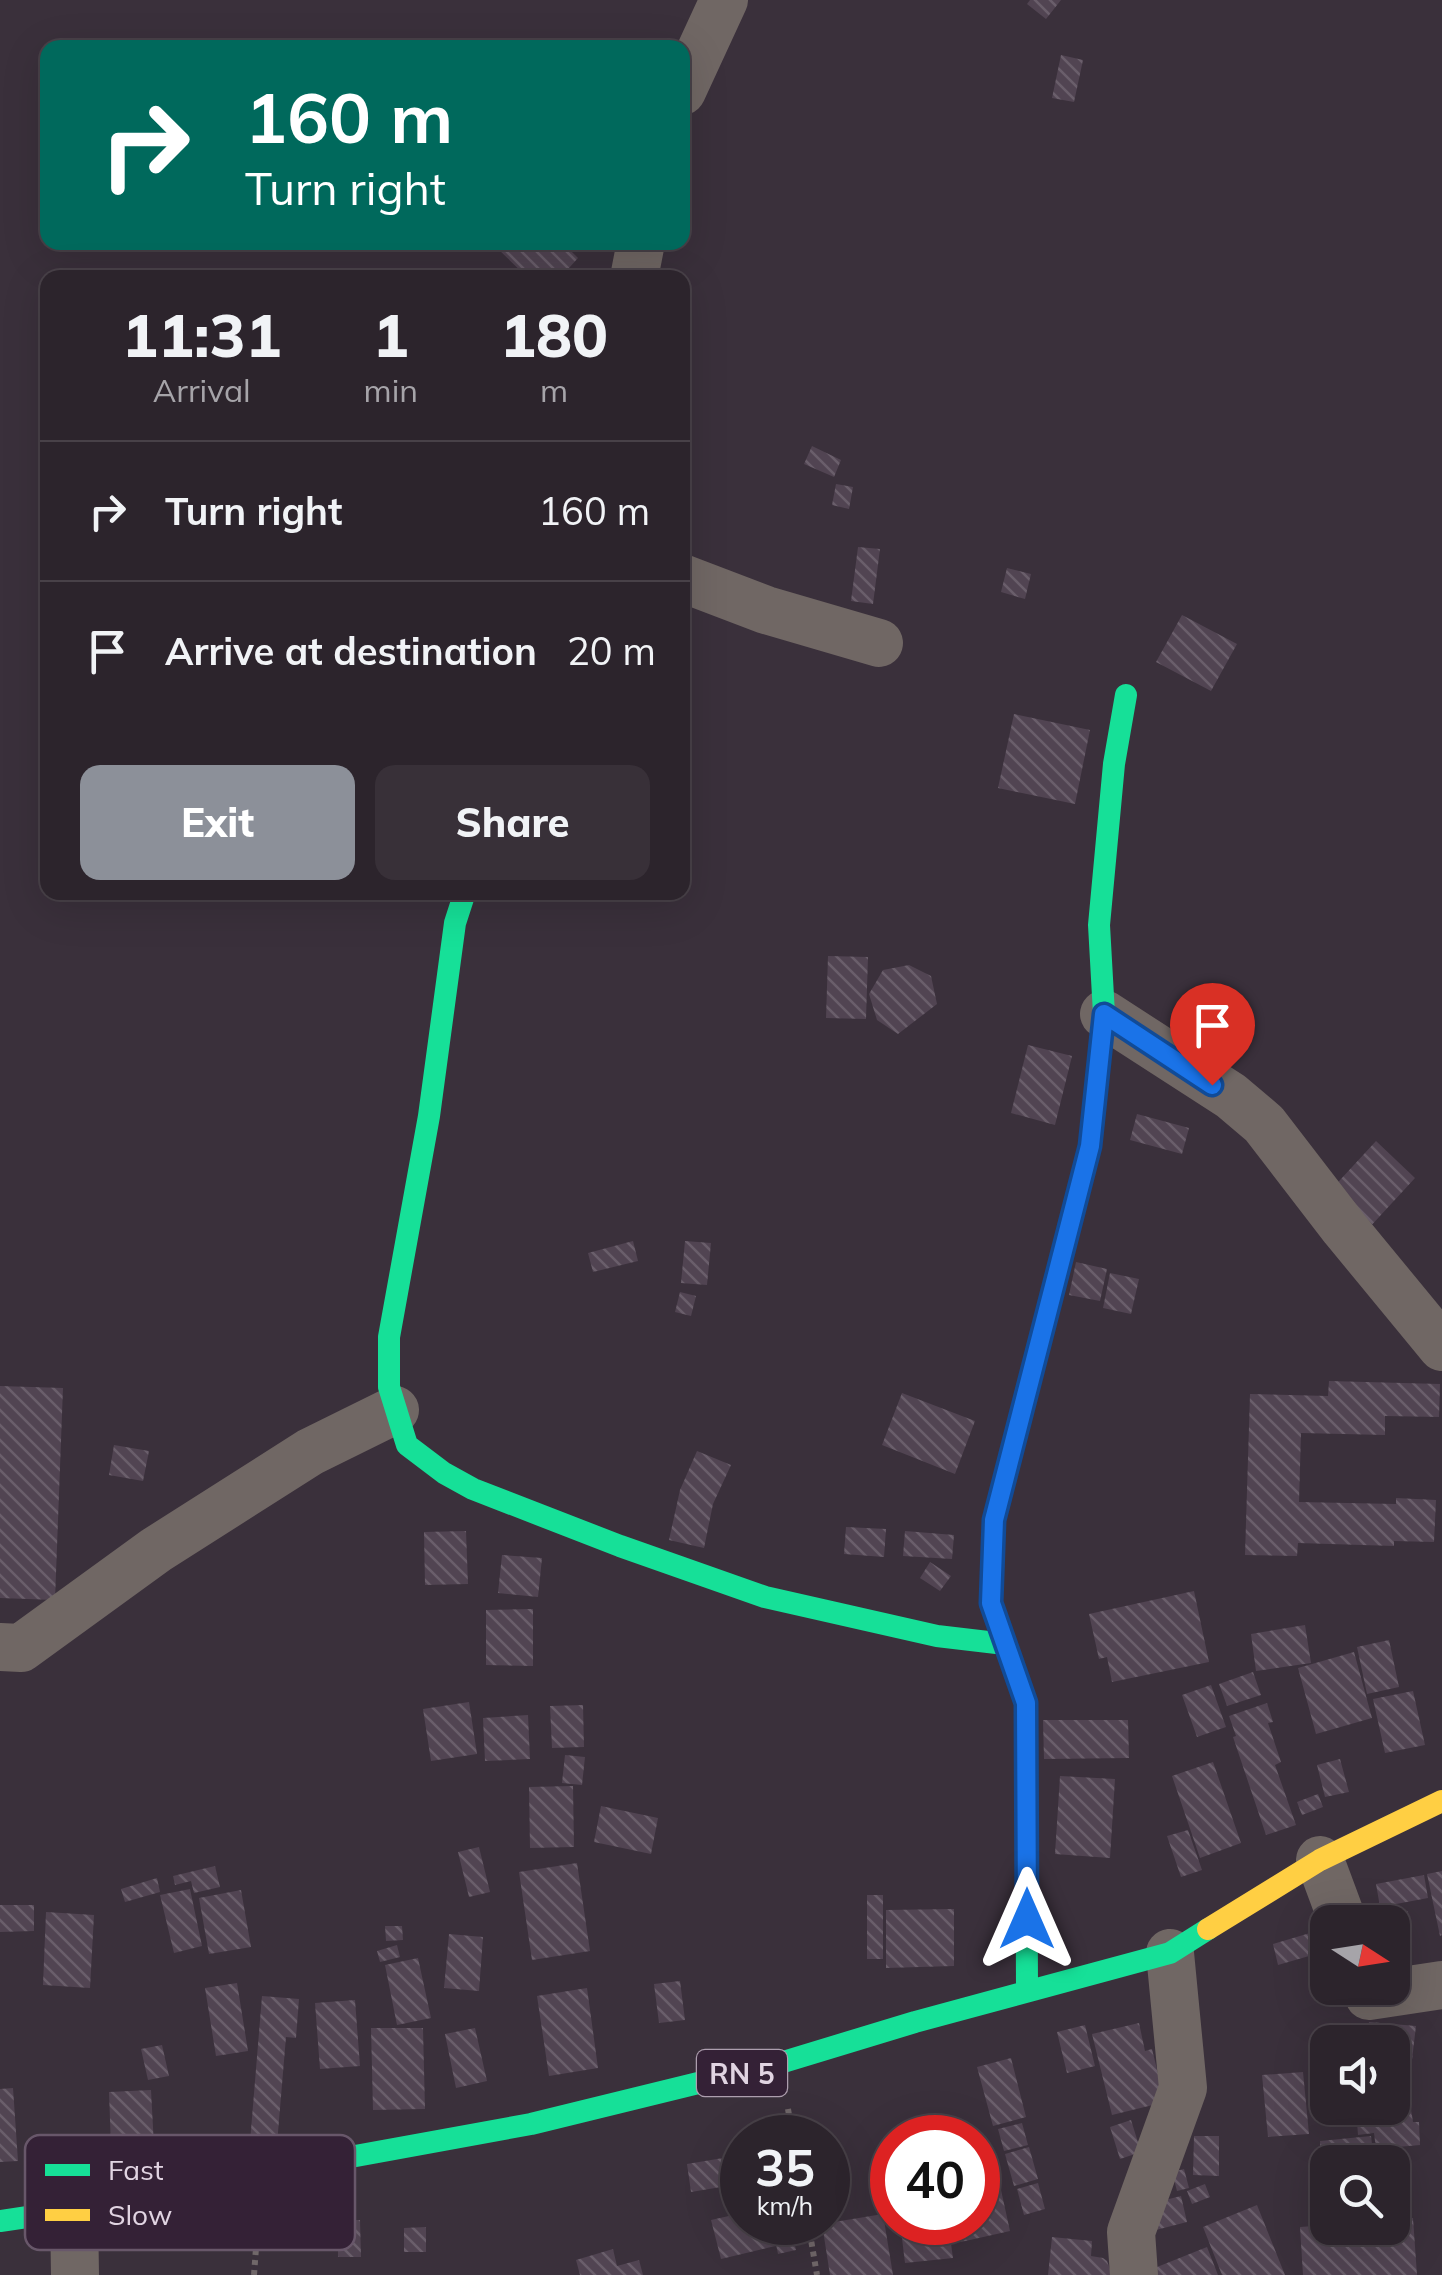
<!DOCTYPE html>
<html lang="en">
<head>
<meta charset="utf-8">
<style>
	:root { --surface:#2c242c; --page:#383038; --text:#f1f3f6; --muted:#a6a4a9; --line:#484148; --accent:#8c9099 }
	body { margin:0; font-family:Mulish,sans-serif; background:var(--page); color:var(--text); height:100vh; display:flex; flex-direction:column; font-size:38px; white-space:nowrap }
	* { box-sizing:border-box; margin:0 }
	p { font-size:32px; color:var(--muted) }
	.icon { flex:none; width:55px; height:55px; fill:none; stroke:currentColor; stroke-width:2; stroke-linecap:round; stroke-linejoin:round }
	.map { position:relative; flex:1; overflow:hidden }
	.sheet { position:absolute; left:40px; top:270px; width:650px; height:630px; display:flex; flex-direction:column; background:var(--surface); border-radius:20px; box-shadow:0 10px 40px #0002,0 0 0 2px var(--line) }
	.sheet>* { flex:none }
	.top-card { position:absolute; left:40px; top:40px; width:650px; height:210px; border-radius:20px; box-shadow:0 10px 40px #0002,0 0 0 2px var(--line); background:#00695c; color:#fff; overflow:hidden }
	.needle { width:65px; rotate:102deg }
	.fabs { position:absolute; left:1310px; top:1905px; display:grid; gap:20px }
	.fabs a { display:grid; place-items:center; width:100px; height:100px; border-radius:20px; background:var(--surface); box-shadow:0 10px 40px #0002,0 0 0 2px var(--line); font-size:50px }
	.speed { position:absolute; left:720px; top:2115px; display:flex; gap:20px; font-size:50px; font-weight:700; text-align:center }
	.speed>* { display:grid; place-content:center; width:130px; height:130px; border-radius:50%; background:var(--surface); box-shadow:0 10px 40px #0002,0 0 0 2px var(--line); line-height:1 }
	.speed small { font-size:25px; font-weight:400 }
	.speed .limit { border:15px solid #d22; background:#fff; color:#111 }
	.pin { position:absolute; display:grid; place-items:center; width:85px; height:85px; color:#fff; margin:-102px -42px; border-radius:50% 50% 50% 0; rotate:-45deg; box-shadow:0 0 10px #0007 }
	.pin .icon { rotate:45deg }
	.me { position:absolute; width:110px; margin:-55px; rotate:0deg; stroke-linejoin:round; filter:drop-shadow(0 0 8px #0008) }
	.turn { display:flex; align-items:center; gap:35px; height:210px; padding:0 40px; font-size:45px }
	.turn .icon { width:130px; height:130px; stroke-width:2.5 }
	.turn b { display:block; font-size:70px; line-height:85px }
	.eta { display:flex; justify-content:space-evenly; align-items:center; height:170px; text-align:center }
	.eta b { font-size:60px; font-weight:800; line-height:70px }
	.primary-button { display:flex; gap:20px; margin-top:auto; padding:20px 40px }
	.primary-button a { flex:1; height:115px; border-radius:20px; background:var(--accent); color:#fff; font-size:40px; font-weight:800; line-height:115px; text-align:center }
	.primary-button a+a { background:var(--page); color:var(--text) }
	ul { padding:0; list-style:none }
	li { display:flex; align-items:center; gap:30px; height:140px; padding:0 40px; border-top:2px solid var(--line) }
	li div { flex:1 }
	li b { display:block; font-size:38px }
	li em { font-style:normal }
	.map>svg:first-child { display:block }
	.building { fill:url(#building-back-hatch) }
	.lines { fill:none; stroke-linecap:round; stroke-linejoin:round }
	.path { stroke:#706769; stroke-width:6; stroke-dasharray:5 5; stroke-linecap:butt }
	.street { stroke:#706764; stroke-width:48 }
	.fast { stroke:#16e098; stroke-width:22 }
	.slow { stroke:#ffcf43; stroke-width:22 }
	.route-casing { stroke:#114b97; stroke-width:25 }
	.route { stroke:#1a73e8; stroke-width:18 }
	.labels { text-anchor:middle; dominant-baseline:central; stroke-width:9; stroke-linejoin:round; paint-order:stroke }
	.shield { fill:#342136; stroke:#ad9eae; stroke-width:2.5 }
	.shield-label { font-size:28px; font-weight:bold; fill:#e1d4e2 }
	.key { fill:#342136; stroke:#68576a; stroke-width:2.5 }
	.key-label { font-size:28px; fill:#e1d4e2 }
</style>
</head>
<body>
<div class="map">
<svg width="1442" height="2275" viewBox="0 0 1442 2275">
	<defs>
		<pattern id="building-back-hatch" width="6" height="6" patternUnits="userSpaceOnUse" patternTransform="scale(2.5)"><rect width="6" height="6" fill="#514452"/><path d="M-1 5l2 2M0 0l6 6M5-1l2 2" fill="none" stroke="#6a5e6b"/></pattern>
	</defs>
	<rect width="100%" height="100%" fill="#3a303b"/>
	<path class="building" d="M1030 0H1061L1046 19 1027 4Z
		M1061 55 1083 60 1074 102 1052 98Z
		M503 242H562L578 258 560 278H528L497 248Z
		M812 446 841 460 834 477 804 464Z
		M836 484 853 487 849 509 832 505Z
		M858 547 880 549 873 604 851 601Z
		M1007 568 1031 574 1025 599 1001 592Z
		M1182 615 1237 644 1211 691 1156 662Z
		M1014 714 1090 730 1075 804 998 788Z
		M828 956 868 957 866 1019 826 1018Z
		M909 965 931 976 937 1004 898 1034 877 1020 869 994 883 970Z
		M1028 1045 1072 1056 1055 1125 1011 1113Z
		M1137 1114 1189 1128 1182 1154 1130 1140Z
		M1376 1141 1415 1178 1368 1229 1329 1192Z
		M633 1241 638 1261 593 1272 588 1253Z
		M685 1241 711 1243 707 1285 681 1283Z
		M1076 1262 1107 1269 1100 1301 1069 1295Z
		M1110 1273 1139 1279 1131 1314 1103 1308Z
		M680 1292 696 1296 691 1316 675 1312Z
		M1329 1381 1440 1384 1439 1417 1385 1416V1435L1301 1433 1299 1502 1396 1504V1498L1436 1500 1434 1542 1394 1541V1546L1298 1543 1297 1556 1245 1555 1250 1394 1328 1396Z
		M0 1386 63 1388 55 1600 0 1598Z
		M902 1393 975 1421 955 1474 882 1445Z
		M114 1445 149 1451 143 1481 109 1475Z
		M697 1451 731 1465 713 1504 704 1548 669 1540 680 1490Z
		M846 1527 886 1529 884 1557 844 1554Z
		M466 1531 468 1584 425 1585 424 1532Z
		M905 1531 954 1535 952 1559 903 1556Z
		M502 1555 542 1558 538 1597 498 1593Z
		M930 1562 951 1576 940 1591 920 1578Z
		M1194 1591 1209 1662 1112 1682 1107 1657 1099 1659 1089 1614Z
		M533 1609V1666L486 1665V1610Z
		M1305 1625 1311 1663 1256 1671 1251 1634Z
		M1389 1640 1399 1687 1367 1694 1357 1647Z
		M1354 1652 1372 1718 1316 1734 1298 1668Z
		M1253 1672 1261 1695 1227 1706 1219 1684Z
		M1211 1685 1226 1727 1197 1737 1182 1695Z
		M1413 1691 1425 1745 1385 1753 1373 1699Z
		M469 1702 477 1754 431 1761 423 1709Z
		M1267 1703 1273 1722 1268 1723 1281 1762 1275 1765 1296 1825 1266 1835 1233 1737 1236 1736 1229 1716Z
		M583 1705 584 1747 552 1748 550 1706Z
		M528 1715 530 1759 485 1761 483 1718Z
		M1043 1720H1128L1129 1758 1044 1759Z
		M565 1755 585 1757 582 1785 562 1783Z
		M1340 1759 1349 1792 1325 1797 1317 1765Z
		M1213 1762 1241 1843 1200 1858 1172 1776Z
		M1060 1776 1115 1779 1110 1858 1055 1854Z
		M573 1786 574 1847 530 1848 529 1787Z
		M1318 1794 1323 1807 1302 1815 1297 1802Z
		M601 1806 658 1818 651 1854 594 1842Z
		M1188 1830 1202 1870 1181 1877 1167 1836Z
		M479 1847 490 1892 469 1897 458 1852Z
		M577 1863 590 1951 532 1960 519 1872Z
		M215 1866 220 1887 194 1893 191 1881 175 1885 173 1876Z
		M1442 1871V1935L1440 1936 1427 1874Z
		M1424 1875 1428 1898 1380 1907 1376 1884Z
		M157 1878 160 1892 125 1902 121 1889Z
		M190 1889 202 1946 174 1953 160 1895Z
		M241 1890 251 1947 209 1954 199 1898Z
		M867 1895H883V1959H867Z
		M0 1905H34V1931L0 1932Z
		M954 1909V1966L886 1968V1910Z
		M1368 1909 1408 1911 1407 1938 1392 1937V1922H1367Z
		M46 1912 94 1915 90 1988 43 1985Z
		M385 1926H402L403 1940 386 1941Z
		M1310 1933 1316 1954 1278 1965 1273 1944Z
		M449 1934 483 1937 479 1991 444 1988Z
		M397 1945 400 1957 380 1962 377 1951Z
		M418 1958 431 2018 397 2025 385 1965Z
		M680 1981 685 2020 659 2023 654 1984Z
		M237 1983 248 2051 216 2056 205 1988Z
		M587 1988 598 2068 549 2076 537 1996Z
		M262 1996 299 1999 296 2038 286 2037 277 2144 250 2142Z
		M355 2000 360 2066 320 2069 315 2003Z
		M1369 2022 1416 2026 1409 2085 1392 2084V2042H1366Z
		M1139 2023 1145 2051 1152 2049 1165 2102 1112 2115 1092 2034Z
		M1085 2025 1095 2066 1067 2073 1057 2032Z
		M371 2028H423L425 2109 373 2110Z
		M475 2028 487 2081 456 2088 445 2034Z
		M1326 2035 1351 2038V2042H1325Z
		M162 2045 169 2076 148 2080 141 2049Z
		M1325 2047 1328 2048V2074H1322Z
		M1011 2058 1026 2117 993 2126 977 2067Z
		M1303 2072 1309 2134 1268 2137 1262 2075Z
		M13 2088 18 2161 0 2162V2089Z
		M151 2090 154 2146 111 2148 109 2092Z
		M1392 2094 1410 2103 1413 2122H1419L1420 2145 1376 2149 1374 2133 1358 2135 1356 2108H1392Z
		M1131 2120 1141 2152 1120 2159 1110 2127Z
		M1022 2123 1028 2145 1004 2151 998 2129Z
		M1194 2136H1219V2176L1193 2175Z
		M1371 2136 1373 2152 1321 2156 1320 2141Z
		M1029 2147 1038 2179 1014 2186 1005 2154Z
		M1394 2154V2162H1328V2216L1316 2217 1312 2161Z
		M735 2156 739 2184 691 2192 687 2164Z
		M994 2158 1010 2231 961 2242 957 2222H978V2161Z
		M1184 2169 1189 2188 1177 2191 1172 2172Z
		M1392 2177H1395L1398 2211H1392Z
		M1038 2183 1045 2209 1024 2215 1017 2189Z
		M1205 2184 1210 2197 1192 2204 1187 2191Z
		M1181 2196 1187 2222 1152 2231 1145 2205Z
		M1257 2205 1285 2275H1222L1203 2227Z
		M742 2213V2222H769L775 2246 721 2259 711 2220Z
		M883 2214 893 2275H830L822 2224Z
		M1413 2218 1417 2275H1303L1300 2227 1328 2225V2228H1392V2220Z
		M338 2220H360L361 2257H338Z
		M900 2222H948L953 2258 905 2263Z
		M426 2227V2252H404V2228Z
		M792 2232 796 2250 778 2254 774 2235Z
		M1052 2237 1092 2241 1091 2256 1103 2258 1107 2261 1112 2275H1048Z
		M1207 2247 1218 2275H1137Z
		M613 2249 617 2266 639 2260 643 2275H580L576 2260Z"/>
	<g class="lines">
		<path class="path" d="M788 2109 793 2138
			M808 2222 817 2275
			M254 2275 258 2221"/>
		<path class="street" d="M682 91 724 0
			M634 278 641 242
			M682 578 766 610 879 643
			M1104 1014 1231 1096 1264 1124 1344 1228 1442 1347
			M0 1647 21 1648 156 1550 310 1452 395 1410
			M1320 1860 1343 1922
			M1366 1988 1369 1996 1442 1985
			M74 2210 75 2275
			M1134 2275 1131 2232 1183 2088 1170 1953"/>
		<path class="fast" d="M465 892 455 923 429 1116 389 1337V1387L407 1445 444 1473 473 1489 620 1546 765 1597 937 1636 1005 1644
			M1027 1991 1026 1703 991 1603 994 1520 1090 1145 1104 1014 1099 925 1114 764 1126 695
			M0 2221 74 2210 169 2190 531 2124 780 2063 915 2022 1170 1953 1208 1929"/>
		<path class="slow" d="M1208 1929 1320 1860 1442 1801"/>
	</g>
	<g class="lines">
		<defs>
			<path id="route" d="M1027 1919 1026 1703 991 1603 994 1520 1090 1146 1104 1014 1212 1085"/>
		</defs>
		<use href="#route" class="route-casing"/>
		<use href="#route" class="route"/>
	</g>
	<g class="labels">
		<rect class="shield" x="697" y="2050" width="90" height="46" rx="8"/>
		<g class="shield-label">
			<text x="742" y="2073">RN 5</text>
		</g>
	</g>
	<rect x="25" y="2135" width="330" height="115" rx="15" class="key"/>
	<rect x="45" y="2164" width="45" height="12" fill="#16e098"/>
	<rect x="45" y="2209" width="45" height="12" fill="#ffcf43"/>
	<g class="key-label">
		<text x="108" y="2180">Fast</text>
		<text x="108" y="2225">Slow</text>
	</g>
</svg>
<div class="fabs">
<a><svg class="needle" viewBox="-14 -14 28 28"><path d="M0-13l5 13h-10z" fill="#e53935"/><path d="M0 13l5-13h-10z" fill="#a6a4a9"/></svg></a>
<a><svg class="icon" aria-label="sound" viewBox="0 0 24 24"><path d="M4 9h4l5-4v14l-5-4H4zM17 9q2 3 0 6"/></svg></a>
<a><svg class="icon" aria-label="search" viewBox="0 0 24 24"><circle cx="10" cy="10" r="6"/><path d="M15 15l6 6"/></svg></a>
</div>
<div class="speed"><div>35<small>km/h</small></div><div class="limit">40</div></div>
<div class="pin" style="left:1212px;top:1085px;background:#d93025"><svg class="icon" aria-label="arrive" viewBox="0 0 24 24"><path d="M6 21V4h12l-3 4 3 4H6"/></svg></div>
<svg class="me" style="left:1027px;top:1919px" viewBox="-20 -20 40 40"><path d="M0-17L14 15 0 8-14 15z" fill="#1a73e8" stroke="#fff" stroke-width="4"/></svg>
<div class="top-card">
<div class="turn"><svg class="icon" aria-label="right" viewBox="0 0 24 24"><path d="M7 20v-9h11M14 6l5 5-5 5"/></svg><div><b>160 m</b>Turn right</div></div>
</div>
<section class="sheet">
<div class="eta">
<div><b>11:31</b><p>Arrival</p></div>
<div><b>1</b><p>min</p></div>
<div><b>180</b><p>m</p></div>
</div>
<ul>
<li><svg class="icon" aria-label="right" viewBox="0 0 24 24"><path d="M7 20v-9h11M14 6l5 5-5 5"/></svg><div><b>Turn right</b></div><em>160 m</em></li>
<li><svg class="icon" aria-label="arrive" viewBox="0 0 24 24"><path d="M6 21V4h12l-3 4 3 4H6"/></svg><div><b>Arrive at destination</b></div><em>20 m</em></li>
</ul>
<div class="primary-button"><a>Exit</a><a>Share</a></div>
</section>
</div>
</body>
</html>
